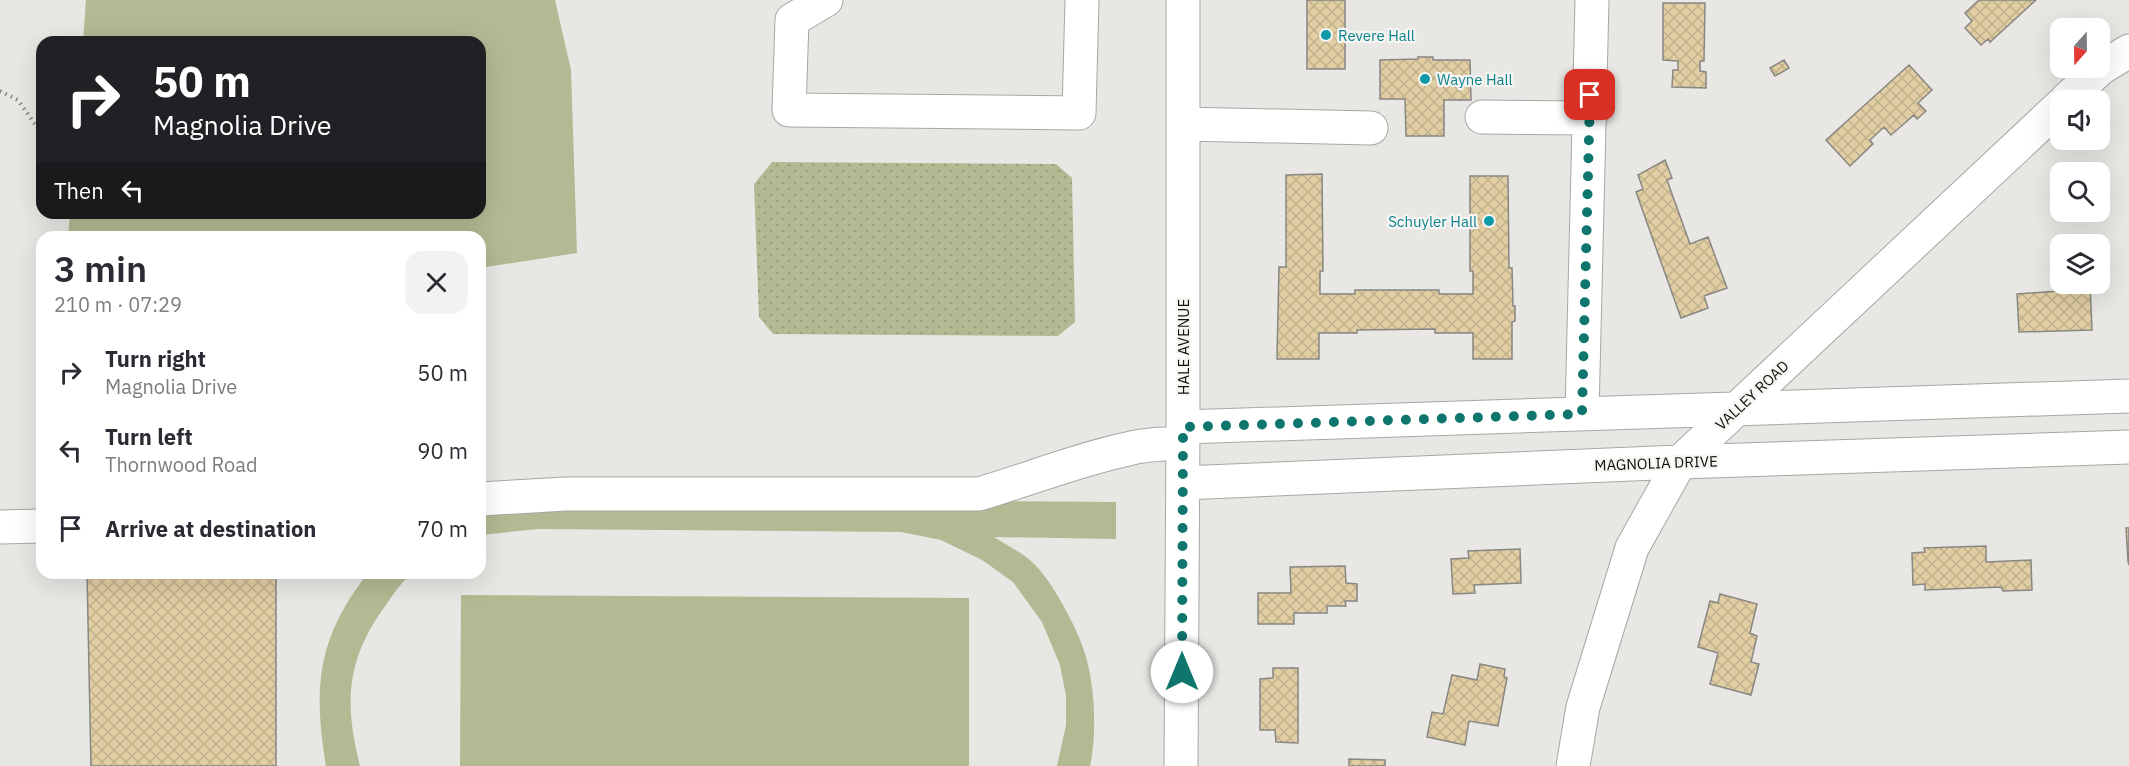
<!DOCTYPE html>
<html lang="en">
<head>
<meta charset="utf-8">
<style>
	:root { --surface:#fff; --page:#f2f2f3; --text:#2b2b33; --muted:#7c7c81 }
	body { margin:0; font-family:"IBM Plex Sans",sans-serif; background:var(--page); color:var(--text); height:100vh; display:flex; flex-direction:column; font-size:22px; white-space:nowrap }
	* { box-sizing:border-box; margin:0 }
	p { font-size:20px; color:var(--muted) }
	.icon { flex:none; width:33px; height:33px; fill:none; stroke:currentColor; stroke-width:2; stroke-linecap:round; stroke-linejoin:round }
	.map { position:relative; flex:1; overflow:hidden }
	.details { position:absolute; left:36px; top:231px; width:450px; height:348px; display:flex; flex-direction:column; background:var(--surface); border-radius:18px; box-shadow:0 6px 24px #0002 }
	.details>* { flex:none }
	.guide { position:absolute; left:36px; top:36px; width:450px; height:183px; border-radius:18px; box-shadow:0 6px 24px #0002; background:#202124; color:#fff; overflow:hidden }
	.needle { width:39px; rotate:200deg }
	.buttons { position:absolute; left:2050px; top:18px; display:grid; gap:12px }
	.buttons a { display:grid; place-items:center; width:60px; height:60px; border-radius:12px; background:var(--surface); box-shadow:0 6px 24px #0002; font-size:30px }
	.pin { position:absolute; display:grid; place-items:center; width:51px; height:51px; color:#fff; margin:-26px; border-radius:12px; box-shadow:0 3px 9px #0006 }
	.me { position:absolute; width:66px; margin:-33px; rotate:0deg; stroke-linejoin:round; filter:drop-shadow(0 0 4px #0008) }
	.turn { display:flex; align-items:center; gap:21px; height:126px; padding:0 18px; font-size:27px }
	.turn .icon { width:78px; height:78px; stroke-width:2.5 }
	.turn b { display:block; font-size:42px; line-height:51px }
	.then { display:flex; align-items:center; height:57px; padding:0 18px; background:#0003; gap:12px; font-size:22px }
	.round { display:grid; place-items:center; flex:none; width:63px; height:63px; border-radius:18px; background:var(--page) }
	.headline { display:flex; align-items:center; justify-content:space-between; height:102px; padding:0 18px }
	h1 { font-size:36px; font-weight:600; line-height:45px }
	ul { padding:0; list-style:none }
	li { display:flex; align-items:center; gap:18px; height:78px; padding:0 18px }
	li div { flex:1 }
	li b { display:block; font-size:22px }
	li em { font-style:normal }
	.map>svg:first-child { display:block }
	.grass { fill:#b3b992 }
	.park { fill:url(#park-dots) }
	.building { fill:url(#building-cross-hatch); stroke:#888784; stroke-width:1.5 }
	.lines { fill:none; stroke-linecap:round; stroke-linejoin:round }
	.minor-casing { stroke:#a8a7a4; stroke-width:35 }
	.path { stroke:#878683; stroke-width:4; stroke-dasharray:1.5 4.5; stroke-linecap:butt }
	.minor { stroke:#fff; stroke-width:33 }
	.route { stroke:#0f766e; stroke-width:10; stroke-dasharray:0 18 }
	.culture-dot { fill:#0f9aa8; stroke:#f6f5f1; stroke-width:2 }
	.labels { text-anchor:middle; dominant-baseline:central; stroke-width:4.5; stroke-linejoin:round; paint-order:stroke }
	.culture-label { font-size:15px; fill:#0d838f; stroke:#f6f5f1; text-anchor:start }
	.street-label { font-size:15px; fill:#0f0f0d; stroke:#f6f5f1 }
</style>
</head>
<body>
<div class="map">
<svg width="2129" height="766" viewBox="0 0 2129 766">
	<defs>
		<pattern id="park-dots" width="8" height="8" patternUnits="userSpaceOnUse" patternTransform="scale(1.5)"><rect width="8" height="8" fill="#b3b992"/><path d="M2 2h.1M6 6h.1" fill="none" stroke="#999e7d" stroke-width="1.8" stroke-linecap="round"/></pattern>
		<pattern id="building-cross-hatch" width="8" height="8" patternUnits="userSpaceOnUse" patternTransform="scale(1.5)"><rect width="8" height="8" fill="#e1cea3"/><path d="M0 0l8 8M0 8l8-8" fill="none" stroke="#c0b08b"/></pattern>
	</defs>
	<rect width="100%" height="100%" fill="#e9e7e4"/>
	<path class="grass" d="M86 0H555L571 70 577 253 480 268V237H68L70 213H480V42H83Z
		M500 498 1116 502V539L994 537C1006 545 1021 552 1032 562 1051 578 1080 633 1086 657 1095 688 1097 735 1090 766H1057L1066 725V696L1060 665 1042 622 1013 582 982 560 941 540 901 532 538 529 480 535V503Z
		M368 573H413C402 581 394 593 386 605 346 659 344 702 360 766H326C313 687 317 638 368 573Z
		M461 595 969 598V766H460Z"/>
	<path class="park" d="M772 162 1056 164 1072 178 1075 322 1058 336 773 334 759 317 754 184Z"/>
	<path class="building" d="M1307 0H1345V69H1307Z
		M1979 0H2036L1990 42 1988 39 1981 45 1965 28 1972 21 1965 13Z
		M1663 3H1705L1704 61H1700V71L1706 72V88L1672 87 1673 70H1678V61L1663 60Z
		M1418 57H1433V60H1470L1471 100H1444V136H1406L1405 99H1380V60L1418 59Z
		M1784 60 1789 68 1775 76 1770 68Z
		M1909 65 1932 90 1918 103 1926 111 1917 119 1914 115 1891 135 1884 127 1870 140 1873 144 1850 166 1826 140Z
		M1665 160 1672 178 1667 180 1690 244 1708 237 1727 288 1704 296 1708 308 1681 318 1636 192 1643 189 1638 175Z
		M1322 174 1323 271H1320V294H1355V290H1439V294H1473V271H1470V176H1508L1509 268H1512L1513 306H1515V321L1512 322V359H1473V333H1435V329L1357 330V333H1319V359H1277L1279 267H1286V175Z
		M2058 272H2061V284H2090L2092 330 2019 332 2017 294 2059 291Z
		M2126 528H2129V565L2128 561Z
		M1986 546V562L2031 560 2032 590 2003 591 2001 587 1925 590V584L1913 585 1912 553 1925 552 1924 548Z
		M1520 549 1521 583 1474 585 1475 593 1453 594 1451 559 1469 558 1468 551Z
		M1345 566 1346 583 1357 584V601H1345L1346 606H1327V613H1294V624H1258V593H1291L1290 567Z
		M87 573H276V766H91Z
		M1720 594 1757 604 1750 633 1757 636 1751 662 1759 664 1751 695 1710 684 1718 653 1698 647 1710 601 1718 603Z
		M1480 664 1505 669 1504 677 1507 678 1498 726 1469 721 1465 745 1427 737 1432 712 1443 714 1452 675 1477 680Z
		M1273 668H1298V743L1276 742 1275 730H1260V679L1273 678Z
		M1349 759 1385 760V766H1349Z"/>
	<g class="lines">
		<defs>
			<path id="minor" d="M826 0 792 20 789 110 1079 113 1082 0
				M2066 100 2101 68 2129 51
				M1482 117 1590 118
				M1183 124 1371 128
				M1582 414 1592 0
				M1183 427 2129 396
				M1183 483 1680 462 2129 447
				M480 499 565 494H979C1030 479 1079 459 1132 448 1148 444 1166 444 1183 443
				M0 527 42 526
				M1181 766 1183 427V0
				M1573 766 1583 707 1632 548 1680 462 2061 105"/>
		</defs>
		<use href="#minor" class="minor-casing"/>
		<path class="path" d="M0 91 18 100 42 134"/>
		<use href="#minor" class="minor"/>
	</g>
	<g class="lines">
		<path class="route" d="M1182 672 1183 427 1582 414 1590 95"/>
	</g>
	<g class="culture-dot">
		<circle cx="1326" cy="35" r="6"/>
		<circle cx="1425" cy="79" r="6"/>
		<circle cx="1489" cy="221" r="6"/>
	</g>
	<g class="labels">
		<g class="culture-label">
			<text x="1338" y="35">Revere Hall</text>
			<text x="1437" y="79">Wayne Hall</text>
			<text x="1477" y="221" text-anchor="end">Schuyler Hall</text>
		</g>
		<g class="street-label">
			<text transform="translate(1183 347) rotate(-90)">HALE AVENUE</text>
			<text transform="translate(1752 395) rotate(-43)">VALLEY ROAD</text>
			<text transform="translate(1656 463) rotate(-2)">MAGNOLIA DRIVE</text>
		</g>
	</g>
</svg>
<div class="buttons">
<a><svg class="needle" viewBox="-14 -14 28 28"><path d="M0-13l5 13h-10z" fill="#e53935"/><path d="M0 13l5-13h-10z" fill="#7c7c81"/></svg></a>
<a><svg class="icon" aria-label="sound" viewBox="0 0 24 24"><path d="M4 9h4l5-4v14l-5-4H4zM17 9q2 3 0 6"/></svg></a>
<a><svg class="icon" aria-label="search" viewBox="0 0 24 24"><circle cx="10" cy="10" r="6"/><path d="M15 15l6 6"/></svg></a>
<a><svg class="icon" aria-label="layers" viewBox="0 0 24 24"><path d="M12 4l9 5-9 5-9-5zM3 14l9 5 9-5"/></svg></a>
</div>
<div class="pin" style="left:1590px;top:95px;background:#d93025"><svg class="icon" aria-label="arrive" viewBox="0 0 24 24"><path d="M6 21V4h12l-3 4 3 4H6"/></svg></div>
<svg class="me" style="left:1182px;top:672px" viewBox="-20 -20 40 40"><circle r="19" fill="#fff"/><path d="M0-13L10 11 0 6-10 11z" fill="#0f766e"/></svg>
<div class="guide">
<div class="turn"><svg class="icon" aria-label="right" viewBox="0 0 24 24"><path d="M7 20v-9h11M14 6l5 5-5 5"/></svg><div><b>50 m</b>Magnolia Drive</div></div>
<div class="then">Then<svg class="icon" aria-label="left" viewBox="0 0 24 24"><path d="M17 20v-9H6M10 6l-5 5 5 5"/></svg></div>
</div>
<section class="details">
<div class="headline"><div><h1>3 min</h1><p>210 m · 07:29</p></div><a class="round"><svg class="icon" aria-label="close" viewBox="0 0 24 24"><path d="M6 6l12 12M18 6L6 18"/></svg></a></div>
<ul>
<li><svg class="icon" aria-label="right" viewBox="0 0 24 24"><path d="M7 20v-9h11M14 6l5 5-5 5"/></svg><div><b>Turn right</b><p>Magnolia Drive</p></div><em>50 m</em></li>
<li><svg class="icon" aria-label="left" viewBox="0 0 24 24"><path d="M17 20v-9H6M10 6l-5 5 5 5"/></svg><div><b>Turn left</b><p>Thornwood Road</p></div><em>90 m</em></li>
<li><svg class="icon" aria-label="arrive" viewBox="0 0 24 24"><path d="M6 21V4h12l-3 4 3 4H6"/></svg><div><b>Arrive at destination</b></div><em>70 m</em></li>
</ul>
</section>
</div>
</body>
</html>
